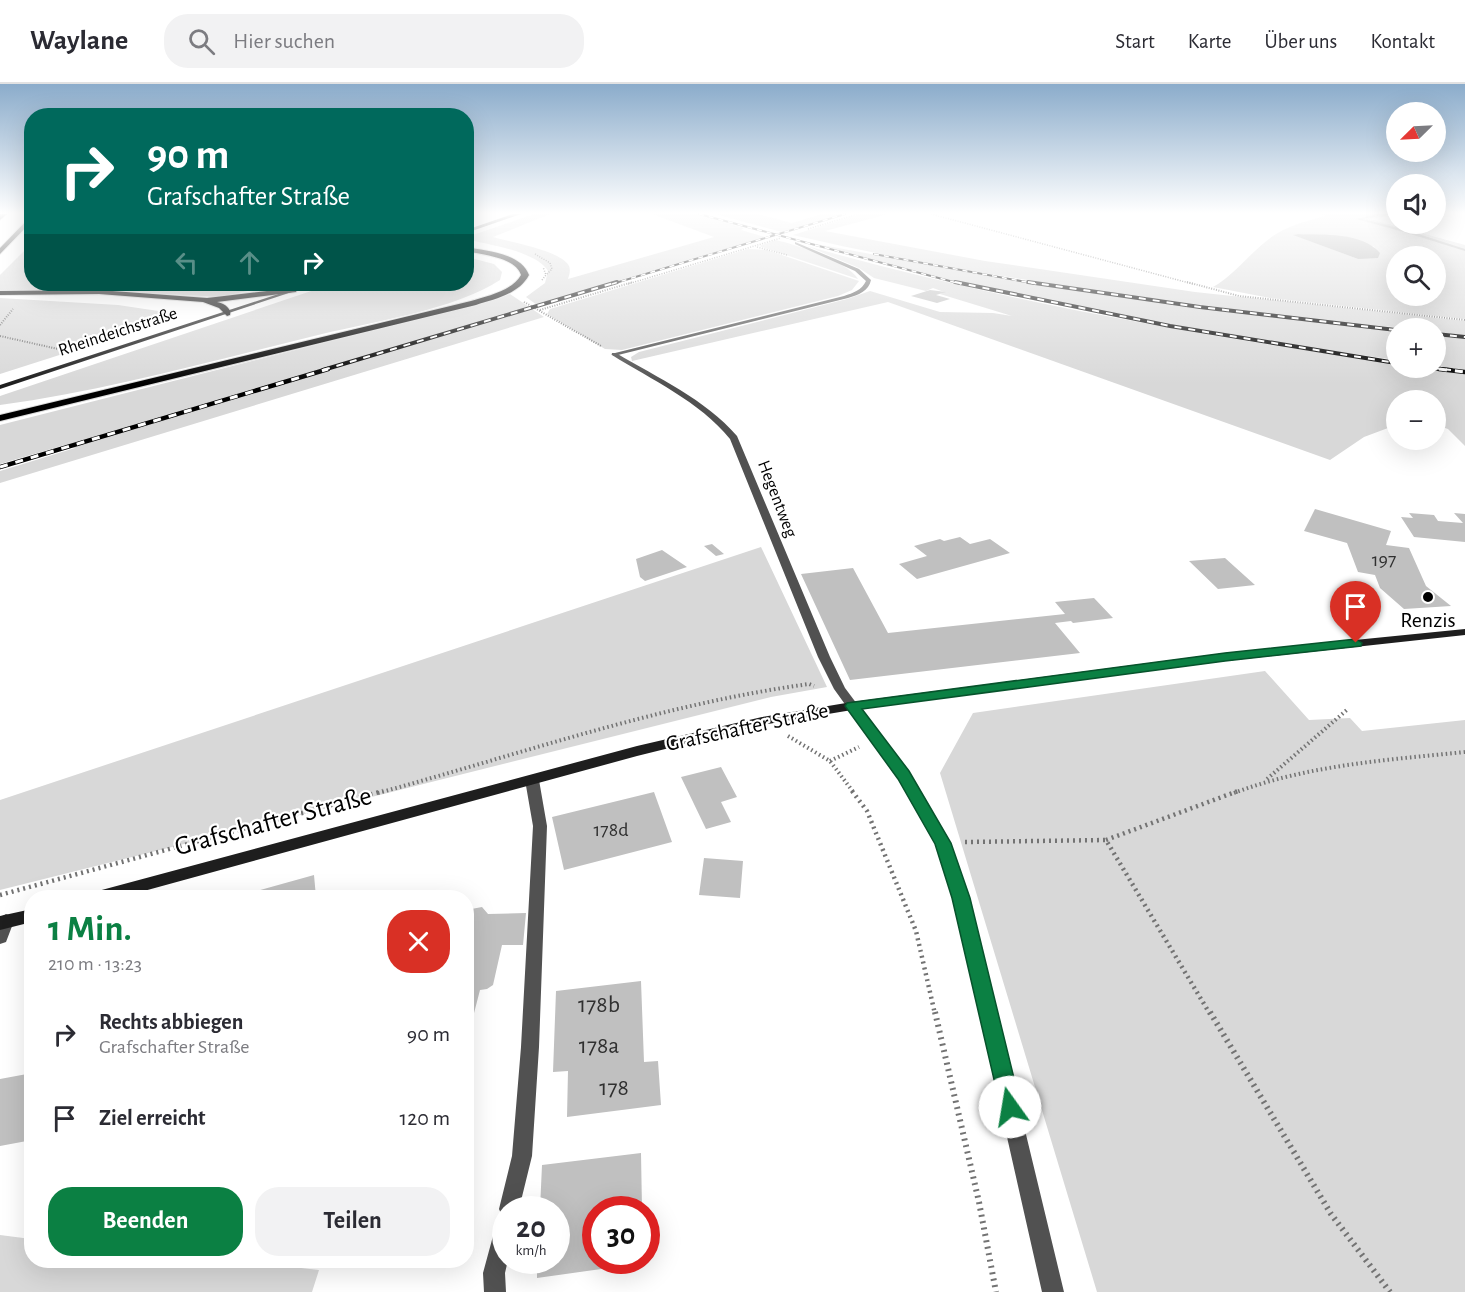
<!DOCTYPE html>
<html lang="de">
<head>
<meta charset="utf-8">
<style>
	:root { --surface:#fff; --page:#f2f2f3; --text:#2b2b33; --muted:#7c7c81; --line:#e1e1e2; --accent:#0b8043 }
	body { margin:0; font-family:"Alegreya Sans",sans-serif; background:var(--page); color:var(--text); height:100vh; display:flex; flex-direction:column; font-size:22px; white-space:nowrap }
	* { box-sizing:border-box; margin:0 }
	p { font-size:20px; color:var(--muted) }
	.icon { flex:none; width:33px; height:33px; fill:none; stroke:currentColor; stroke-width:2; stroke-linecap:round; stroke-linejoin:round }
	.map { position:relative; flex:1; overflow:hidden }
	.details { position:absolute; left:24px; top:806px; width:450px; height:378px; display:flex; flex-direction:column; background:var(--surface); border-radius:24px; box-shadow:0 6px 24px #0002 }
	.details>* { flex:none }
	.top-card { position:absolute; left:24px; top:24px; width:450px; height:183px; border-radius:24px; box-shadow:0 6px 24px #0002; background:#00695c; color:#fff; overflow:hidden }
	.needle { width:39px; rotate:246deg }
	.fabs { position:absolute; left:1386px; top:18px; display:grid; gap:12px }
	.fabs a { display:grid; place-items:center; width:60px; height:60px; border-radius:50%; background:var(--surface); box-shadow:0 6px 24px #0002; font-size:30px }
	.speed { position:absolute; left:492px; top:1112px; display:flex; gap:12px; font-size:30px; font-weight:700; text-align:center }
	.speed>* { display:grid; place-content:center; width:78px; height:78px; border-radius:50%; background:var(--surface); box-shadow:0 6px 24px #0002; line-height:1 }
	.speed small { font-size:15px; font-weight:400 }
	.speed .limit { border:9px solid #d22; background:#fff; color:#111 }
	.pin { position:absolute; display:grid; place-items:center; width:51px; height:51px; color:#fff; margin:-62px -26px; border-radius:50% 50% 50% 0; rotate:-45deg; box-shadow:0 0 6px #0007 }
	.pin .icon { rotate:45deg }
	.me { position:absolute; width:66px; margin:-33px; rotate:347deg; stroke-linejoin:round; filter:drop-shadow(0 0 4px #0008) }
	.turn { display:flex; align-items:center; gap:21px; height:126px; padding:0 24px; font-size:27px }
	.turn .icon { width:78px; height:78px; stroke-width:2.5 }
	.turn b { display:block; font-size:42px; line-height:51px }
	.lanes { display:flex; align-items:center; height:57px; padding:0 24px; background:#0003; justify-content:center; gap:30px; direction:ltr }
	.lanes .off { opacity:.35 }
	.round { display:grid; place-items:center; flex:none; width:63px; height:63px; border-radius:24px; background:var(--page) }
	.summary { display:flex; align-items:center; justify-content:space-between; height:102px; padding:0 24px }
	h1 { font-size:36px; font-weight:700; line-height:45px; color:var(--accent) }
	.cta { display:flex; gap:12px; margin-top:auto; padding:12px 24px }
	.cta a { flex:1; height:69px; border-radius:24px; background:var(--accent); color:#fff; font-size:24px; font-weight:700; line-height:69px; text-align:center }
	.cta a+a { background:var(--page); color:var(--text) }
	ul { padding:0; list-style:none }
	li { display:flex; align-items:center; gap:18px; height:84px; padding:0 24px }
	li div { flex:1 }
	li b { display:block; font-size:22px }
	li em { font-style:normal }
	header { display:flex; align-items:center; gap:36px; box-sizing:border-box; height:84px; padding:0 30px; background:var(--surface); border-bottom:2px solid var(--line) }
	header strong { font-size:28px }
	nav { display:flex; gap:33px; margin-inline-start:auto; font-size:21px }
	.search { width:420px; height:54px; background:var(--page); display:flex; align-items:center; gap:15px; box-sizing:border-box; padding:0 21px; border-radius:24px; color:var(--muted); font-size:22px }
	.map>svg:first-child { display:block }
	.green { fill:#d8d8d8; fill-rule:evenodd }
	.water { fill:#9f9f9f }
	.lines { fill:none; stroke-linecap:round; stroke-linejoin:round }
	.stream { fill:#9f9f9f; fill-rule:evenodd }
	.building { fill:#c0c0c0 }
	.motorway-casing { stroke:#dbdbdb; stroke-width:2 }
	.path-far4 { stroke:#737373; stroke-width:1.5; stroke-dasharray:1 1.5; stroke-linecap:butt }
	.path-far3 { stroke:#737373; stroke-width:2; stroke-dasharray:1 1.5; stroke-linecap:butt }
	.path-far2 { stroke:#737373; stroke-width:4; stroke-dasharray:1.5 3; stroke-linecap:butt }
	.path-far1 { stroke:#737373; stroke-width:4.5; stroke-dasharray:2 4; stroke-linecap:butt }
	.path { stroke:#737373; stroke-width:6; stroke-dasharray:2 4.5; stroke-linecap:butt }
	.service { fill:#515151; fill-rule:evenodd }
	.minor { fill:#515151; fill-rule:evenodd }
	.secondary { fill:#1e1e1e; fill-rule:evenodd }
	.motorway { fill:#000; fill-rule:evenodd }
	.rail-far2-casing { stroke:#000; stroke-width:2 }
	.rail-far1-casing { stroke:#000; stroke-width:4 }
	.rail-casing { stroke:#000; stroke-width:4.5 }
	.rail-far2 { stroke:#fff; stroke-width:1.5; stroke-dasharray:5; stroke-linecap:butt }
	.rail-far1 { stroke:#fff; stroke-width:2; stroke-dasharray:7; stroke-linecap:butt }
	.rail { stroke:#fff; stroke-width:3; stroke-dasharray:8; stroke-linecap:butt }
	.route { fill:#0b8043; stroke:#07532c; stroke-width:1.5 }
	.poi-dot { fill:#000; stroke:#fff; stroke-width:2 }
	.labels { text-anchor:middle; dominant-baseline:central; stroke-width:4.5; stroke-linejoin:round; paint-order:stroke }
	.far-street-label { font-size:18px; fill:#000; stroke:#fff }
	.number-label { font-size:20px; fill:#303030 }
	.poi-label { font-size:22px; fill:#000; stroke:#fff }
	.street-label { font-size:22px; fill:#000; stroke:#fff }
	.near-number-label { font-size:24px; fill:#303030 }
	.near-street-label { font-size:27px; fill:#000; stroke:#fff }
</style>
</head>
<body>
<header>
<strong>Waylane</strong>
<div class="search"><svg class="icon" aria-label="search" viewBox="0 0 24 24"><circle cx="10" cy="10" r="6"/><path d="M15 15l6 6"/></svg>Hier suchen</div>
<nav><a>Start</a><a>Karte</a><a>Über uns</a><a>Kontakt</a></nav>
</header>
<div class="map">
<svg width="1465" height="1208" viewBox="0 0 1465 1208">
	<rect width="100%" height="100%" fill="#fff"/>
	<path class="green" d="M534 130H550L493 153C510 158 562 167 569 182 571 187 569 191 568 195L714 153 652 130H696L744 144 741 146 765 153 537 221 526 213 545 199 548 187C536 167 489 161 466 155L467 153Z
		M715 130H758L792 139 822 130H841L782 148Z
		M860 130H888L825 147 985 177 1195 208 1465 237V252L1436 248V244C1360 244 1284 232 1210 222 1070 204 930 183 793 151Z
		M1321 130H1396L1370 135 1465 161V235L1270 214 1213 203C1236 190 1251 167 1273 152 1289 141 1307 137 1325 132ZM1298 150 1337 152 1375 163 1358 175 1294 151ZM1396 172H1436V212H1396Z
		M776 156C797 161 847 177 858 195L759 162Z
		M805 158 1052 203 1239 229 1396 247V276C1198 248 997 216 805 158Z
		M31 160 32 200H282L219 213 94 206H0V191Z
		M807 162C1000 217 1198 251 1396 280V284H1421L1465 290V362L1448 345 1436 341V316H1396V341L1364 353 1330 376 888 218 632 277 631 273 639 268 847 215 870 207 940 228 993 229 1012 232 940 210 944 208 933 204 926 207 874 194 859 184Z
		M748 165 767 166 859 197 852 206 838 212 622 266 605 265 547 230 550 225Z
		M467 173 494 180 502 188 500 196C453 226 377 237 322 250 215 276 109 306 0 321V312L332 200H466Z
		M510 210 544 233 0 399V387L75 364 65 361 0 380V341L497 215Z
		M0 214 118 221 172 229V235L0 290Z
		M1436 252 1465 255V286L1436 282Z
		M761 463 827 603 771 613 0 806V716Z
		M1265 587 1309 636 1350 634 1362 647 1465 636V1208H1097L940 689 973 629Z
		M0 1151 31 1155 32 1176H230L319 1186 312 1208H0Z"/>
	<path class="water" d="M1298 150C1323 151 1362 148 1380 169L1378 174 1358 175 1293 151Z"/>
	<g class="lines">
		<path class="stream" d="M1378 130H1387L1363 135 1406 146 1465 165V167L1404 148 1356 135Z"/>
	</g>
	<path class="building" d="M930 206 946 208 936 211 950 215 937 219 911 212Z
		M1315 425 1391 447 1386 461 1409 464 1426 502 1451 522 1404 525 1380 504 1375 491 1358 488 1347 459 1304 447Z
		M1409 429 1434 431 1438 437 1463 439 1454 429 1465 430V458L1414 453 1401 433 1413 434Z
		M960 453 970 460 990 455 1010 469 917 495 899 480 927 472 914 462 940 455 944 457Z
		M712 460 724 470 716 472 704 462Z
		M662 466 687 483 645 497 640 493 636 475Z
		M1225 474 1255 501 1218 505 1189 477Z
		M853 484 888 549 1065 530 1055 518 1094 514 1113 534 1073 539 1071 537 1055 539 1080 569 850 596 801 490Z
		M721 683 737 713 721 718 731 738 706 745 681 693Z
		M654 708 672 758 564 786 552 733Z
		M704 774 743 777 740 814 699 811Z
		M314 791 316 813H239V812Z
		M482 823 488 830 526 829 523 861H502L493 901 487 905 480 906 473 933H469L467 941 466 826Z
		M641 897 644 978 658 977 661 1021 567 1033 568 987 553 988 556 907Z
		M27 990H32V1056L0 1062V995Z
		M641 1069 642 1125H596V1176H644V1179L537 1194V1176H556V1125H540L542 1081Z"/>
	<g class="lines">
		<defs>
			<path id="motorway" d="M0 130H7L0 136Z
				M32 131V137L0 170V164Z
				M466 163C487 167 521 169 529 191 519 210 495 215 476 221L0 337V331L471 217C487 212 512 207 521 191 515 173 483 171 466 167Z
				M293 204 297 206 296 208 217 218C223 219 232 224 230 231L227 232 219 224 203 218 99 210 0 211V207L99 206 207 214Z"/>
		</defs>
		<use href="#motorway" class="motorway-casing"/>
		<path class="path-far4" d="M931 130 1193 200
			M808 145 858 130
			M757 163 787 171
			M535 170 550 179 552 185 546 191
			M542 196 546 191 543 183
			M628 200 781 154"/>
		<path class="path-far3" d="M1187 198 1239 212 1465 236
			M524 218 601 262
			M540 226 633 198
			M0 241 13 225
			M0 252 58 265"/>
		<path class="path-far2" d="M788 652 830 677 854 709
			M830 677 859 663
			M1267 695 1348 625
			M378 709C521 670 662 620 809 600L814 602
			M1234 709C1308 681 1386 676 1465 668"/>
		<path class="path-far1" d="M852 707 867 727 916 847 935 930
			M1106 756 1238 707
			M965 758 1106 756 1210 930
			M0 811 383 707"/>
		<path class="path" d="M935 928 979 1118 996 1208
			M1210 928 1331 1130 1390 1208"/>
		<path class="service" d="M795 158 859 185 871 196C869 207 858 211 848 214L614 272 611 270 844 212C853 209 862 206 866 197L855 187 795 160Z
			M532 691 537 693 539 696 547 742 539 963 532 1072 519 1125H506V1176H508L505 1189 506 1208H484L483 1189 496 1141 499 1134 502 1132 499 1125 512 1072 521 963 533 742 525 696 527 693Z
			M6 830 12 832 14 837 6 858 0 860V833Z"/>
		<path class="minor" d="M612 269H616C658 294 705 315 737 352L830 573 845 604 908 688 948 755 969 814 1064 1208H1042L953 814 936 760 898 694 834 605 818 573 730 355C699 317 652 296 612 271Z"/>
		<path class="secondary" d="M513 130H521L466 149V146Z
			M309 200H316L0 305V301Z
			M1465 545V551L1225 577 852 626 762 641 637 672 122 813H90L93 808 98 807 637 662 762 633 852 618 1225 569Z
			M32 825V838L0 846V832Z"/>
		<use href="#motorway" class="motorway"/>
		<defs>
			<path id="rail-far2" d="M699 130 961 200
				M874 170 1037 200
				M612 200 845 130"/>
			<path id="rail-far1" d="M955 198 1170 242 1396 279
				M1028 198 1200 223 1396 246
				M1436 250 1465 253
				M1432 284 1451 286
				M323 286 617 198"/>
			<path id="rail" d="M1439 285 1465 288
				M0 383 328 285"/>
		</defs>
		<use href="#rail-far2" class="rail-far2-casing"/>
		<use href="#rail-far1" class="rail-far1-casing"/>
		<use href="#rail" class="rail-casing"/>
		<use href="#rail-far2" class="rail-far2"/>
		<use href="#rail-far1" class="rail-far1"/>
		<use href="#rail" class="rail"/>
	</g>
	<linearGradient id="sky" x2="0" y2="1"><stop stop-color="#8baccb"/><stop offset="0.43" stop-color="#fff"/><stop offset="1" stop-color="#fff" stop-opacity="0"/></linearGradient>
	<rect width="1465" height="300" fill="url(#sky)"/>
	<path class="route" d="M1356 555 1362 559 1361 562 1225 577 862 625 909 687 951 759 970 814 1021 1023 1017 1030 1010 1033 1002 1030 952 814 935 760 898 695 845 622 847 619 1225 569Z"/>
	<circle class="poi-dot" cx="1428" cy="513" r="6"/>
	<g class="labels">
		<g class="far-street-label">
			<text transform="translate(118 248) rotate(-18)">Rheindeichstraße</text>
			<text transform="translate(777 415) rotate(69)">Hegentweg</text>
		</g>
		<g class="number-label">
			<text x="1384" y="476">197</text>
			<text x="611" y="746">178d</text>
		</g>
		<g class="poi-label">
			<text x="1428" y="536">Renzis</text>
		</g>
		<g class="street-label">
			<text transform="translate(747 643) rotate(-12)">Grafschafter Straße</text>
		</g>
		<g class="near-number-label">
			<text x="599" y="921">178b</text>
			<text x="599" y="962">178a</text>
			<text x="614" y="1004">178</text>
		</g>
		<g class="near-street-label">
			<text transform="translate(273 737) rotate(-15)">Grafschafter Straße</text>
		</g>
	</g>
</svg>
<div class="fabs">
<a><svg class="needle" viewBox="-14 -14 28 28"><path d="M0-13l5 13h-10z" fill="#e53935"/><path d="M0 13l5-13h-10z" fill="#7c7c81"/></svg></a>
<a><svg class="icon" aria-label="sound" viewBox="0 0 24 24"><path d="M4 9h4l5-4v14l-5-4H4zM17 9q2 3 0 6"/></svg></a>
<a><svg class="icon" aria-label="search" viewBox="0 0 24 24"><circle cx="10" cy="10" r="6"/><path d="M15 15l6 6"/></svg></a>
<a>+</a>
<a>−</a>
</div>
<div class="speed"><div>20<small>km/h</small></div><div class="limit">30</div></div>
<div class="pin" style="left:1356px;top:559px;background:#d93025"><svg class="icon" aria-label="arrive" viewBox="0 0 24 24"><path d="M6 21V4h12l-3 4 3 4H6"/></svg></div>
<svg class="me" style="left:1010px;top:1023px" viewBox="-20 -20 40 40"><circle r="19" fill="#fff"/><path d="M0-13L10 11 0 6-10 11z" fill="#0b8043"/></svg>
<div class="top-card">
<div class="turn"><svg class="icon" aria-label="right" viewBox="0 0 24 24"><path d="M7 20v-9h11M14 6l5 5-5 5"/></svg><div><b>90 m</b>Grafschafter Straße</div></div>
<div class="lanes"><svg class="icon off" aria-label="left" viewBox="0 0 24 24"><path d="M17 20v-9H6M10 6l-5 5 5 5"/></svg><svg class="icon off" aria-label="ahead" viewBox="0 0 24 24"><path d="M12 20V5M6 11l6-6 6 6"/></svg><svg class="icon" aria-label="right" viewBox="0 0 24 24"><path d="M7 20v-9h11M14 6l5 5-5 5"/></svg></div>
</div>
<section class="details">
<div class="summary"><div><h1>1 Min.</h1><p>210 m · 13:23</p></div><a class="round" style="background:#d93025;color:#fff"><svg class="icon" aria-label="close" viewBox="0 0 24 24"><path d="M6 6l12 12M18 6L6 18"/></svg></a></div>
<ul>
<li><svg class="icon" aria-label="right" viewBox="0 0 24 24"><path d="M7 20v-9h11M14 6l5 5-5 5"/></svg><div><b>Rechts abbiegen</b><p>Grafschafter Straße</p></div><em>90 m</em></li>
<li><svg class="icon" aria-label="arrive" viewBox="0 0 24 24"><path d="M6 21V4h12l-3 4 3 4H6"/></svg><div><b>Ziel erreicht</b></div><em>120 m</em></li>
</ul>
<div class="cta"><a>Beenden</a><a>Teilen</a></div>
</section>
</div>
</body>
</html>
